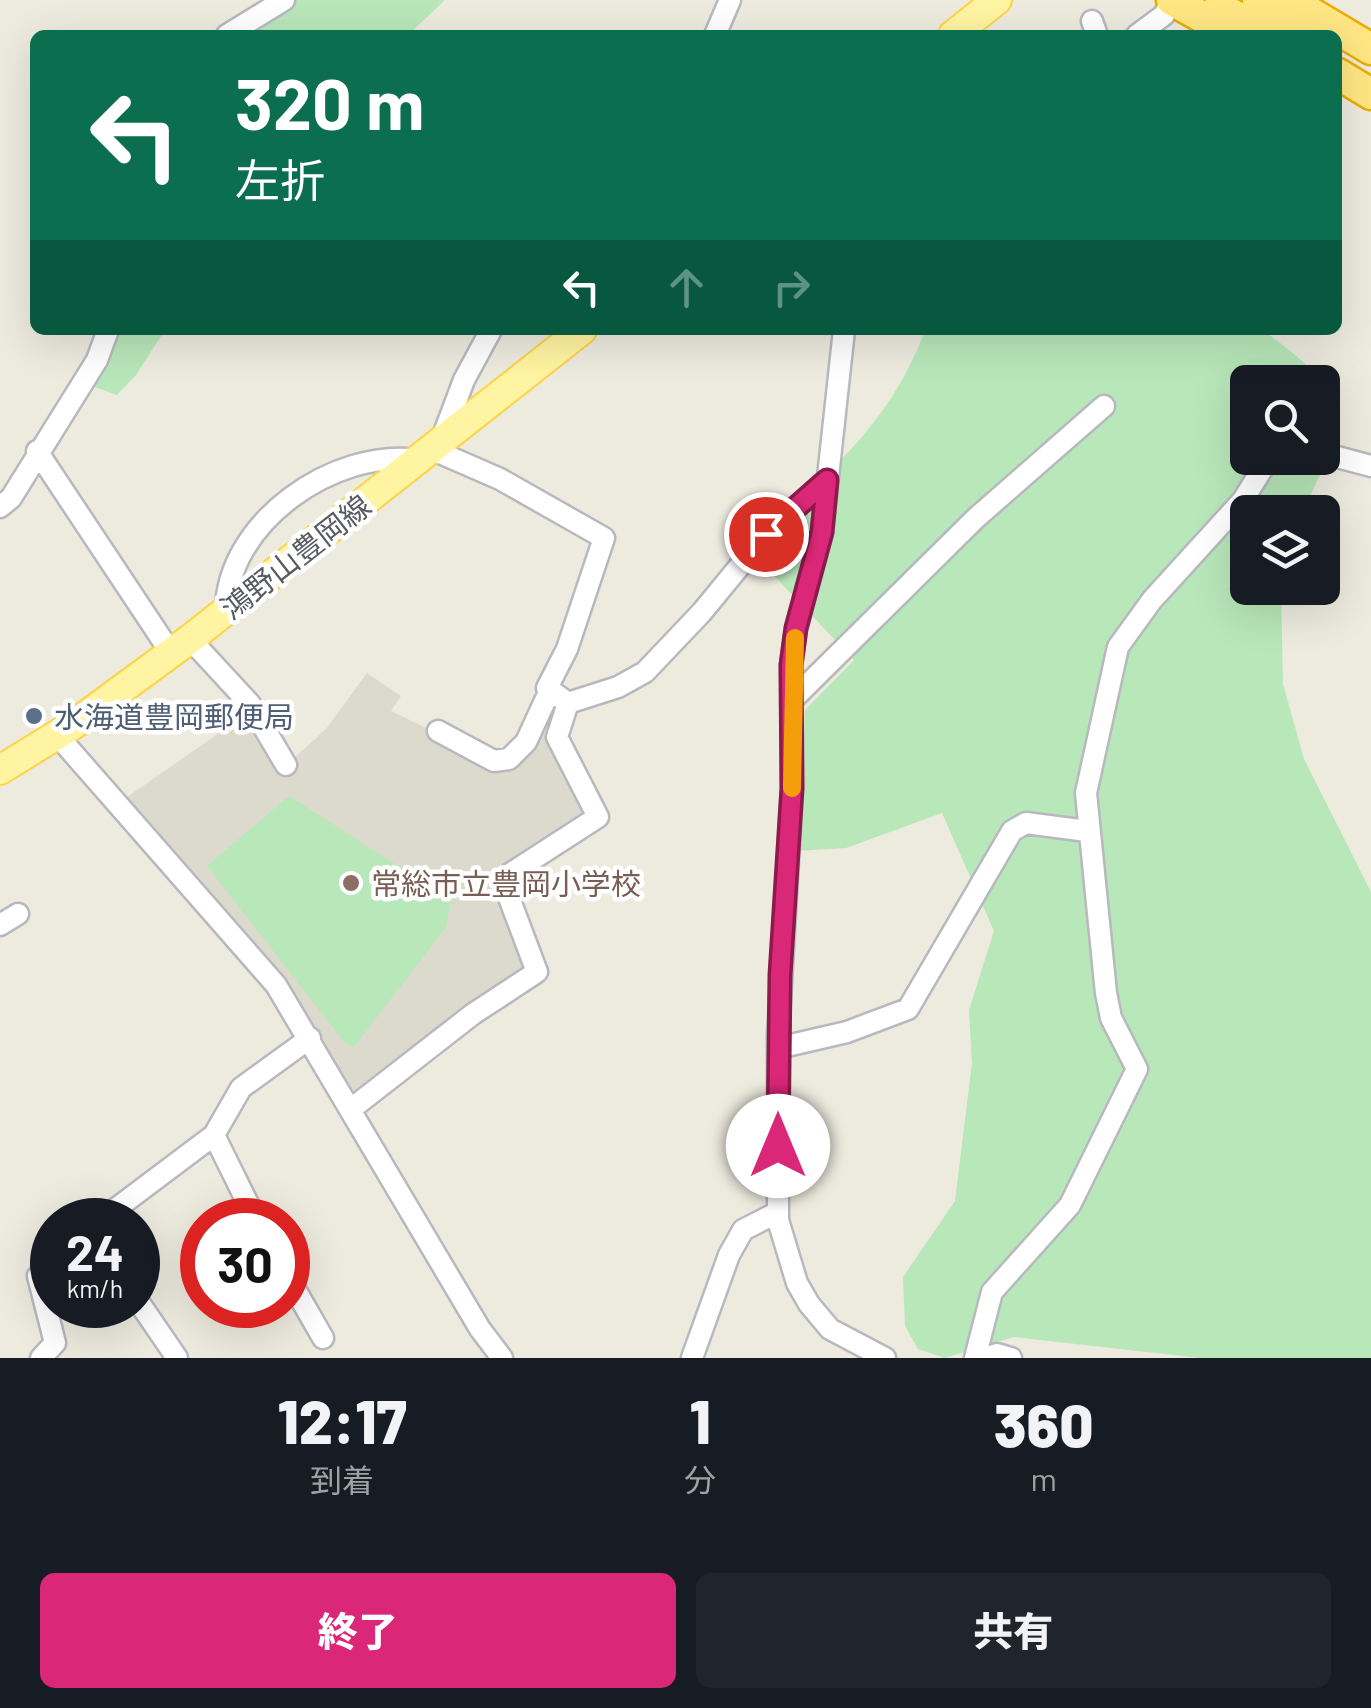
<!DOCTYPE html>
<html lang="ja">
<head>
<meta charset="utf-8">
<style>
	:root { --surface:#171b24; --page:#20242c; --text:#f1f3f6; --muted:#9ea1a6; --accent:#db2777 }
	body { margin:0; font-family:Barlow,"Noto Sans JP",sans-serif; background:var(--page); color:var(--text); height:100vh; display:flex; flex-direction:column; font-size:38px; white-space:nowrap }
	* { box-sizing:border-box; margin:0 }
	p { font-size:32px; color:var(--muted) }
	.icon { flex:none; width:55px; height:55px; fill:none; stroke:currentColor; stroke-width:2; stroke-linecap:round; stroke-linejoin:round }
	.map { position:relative; height:1358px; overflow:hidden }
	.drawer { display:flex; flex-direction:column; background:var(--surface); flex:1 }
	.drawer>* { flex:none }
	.top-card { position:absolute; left:30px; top:30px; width:1312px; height:305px; border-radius:15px; box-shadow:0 10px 40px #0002; background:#0b6e4f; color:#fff; overflow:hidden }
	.tools { position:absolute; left:1230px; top:365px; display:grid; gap:20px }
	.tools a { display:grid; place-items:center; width:110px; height:110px; border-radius:15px; background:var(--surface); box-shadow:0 10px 40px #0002; font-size:50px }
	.speed { position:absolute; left:30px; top:1198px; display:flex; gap:20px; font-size:50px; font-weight:700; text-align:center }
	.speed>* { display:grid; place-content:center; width:130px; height:130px; border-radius:50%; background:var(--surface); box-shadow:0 10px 40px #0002; line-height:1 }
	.speed small { font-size:25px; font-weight:400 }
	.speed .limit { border:15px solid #d22; background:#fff; color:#111 }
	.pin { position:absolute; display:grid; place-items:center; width:85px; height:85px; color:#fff; margin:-42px; border:5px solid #fff; border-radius:50%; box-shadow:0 2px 10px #0007 }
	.me { position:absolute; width:110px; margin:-55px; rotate:0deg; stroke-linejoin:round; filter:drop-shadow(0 0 8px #0008) }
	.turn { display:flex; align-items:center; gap:35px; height:210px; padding:0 40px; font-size:45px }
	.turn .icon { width:130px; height:130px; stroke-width:2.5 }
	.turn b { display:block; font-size:70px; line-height:85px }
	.lanes { display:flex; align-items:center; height:95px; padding:0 40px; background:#0003; justify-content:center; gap:50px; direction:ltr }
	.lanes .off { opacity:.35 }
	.eta { display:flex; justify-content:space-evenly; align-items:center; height:170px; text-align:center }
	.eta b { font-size:60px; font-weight:800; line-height:70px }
	.button { display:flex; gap:20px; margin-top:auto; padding:20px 40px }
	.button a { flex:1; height:115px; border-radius:15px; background:var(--accent); color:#fff; font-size:40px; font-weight:800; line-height:115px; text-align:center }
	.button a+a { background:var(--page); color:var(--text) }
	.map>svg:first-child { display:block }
	.education { fill:#dcd9cd }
	.green { fill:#b8e7ba; fill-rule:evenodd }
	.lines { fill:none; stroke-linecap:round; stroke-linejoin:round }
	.minor-casing { stroke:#b7b9bf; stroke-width:25 }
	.major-casing { stroke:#fdd347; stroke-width:32 }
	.highway-casing { stroke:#ebad00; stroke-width:35 }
	.minor { stroke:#fff; stroke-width:20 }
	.major { stroke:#fff4a1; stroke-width:28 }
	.highway { stroke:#ffe683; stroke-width:30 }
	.route-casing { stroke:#8e194d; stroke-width:25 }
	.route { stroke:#db2777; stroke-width:18 }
	.slow { stroke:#f59e0b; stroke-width:18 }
	.service-dot { fill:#5c6f8a; stroke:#fff; stroke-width:4 }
	.education-dot { fill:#8d6e63; stroke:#fff; stroke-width:4 }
	.labels { text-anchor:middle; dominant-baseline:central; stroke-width:9; stroke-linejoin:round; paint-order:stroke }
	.street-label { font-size:30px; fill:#585b61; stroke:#fff }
	.service-label { font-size:30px; fill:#4e5e75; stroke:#fff; text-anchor:start }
	.education-label { font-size:30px; fill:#785e54; stroke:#fff; text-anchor:start }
</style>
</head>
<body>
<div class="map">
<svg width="1371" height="1358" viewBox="0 0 1371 1358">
	<rect width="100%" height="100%" fill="#edeade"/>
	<path class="education" d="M367 673 401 696 391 711 503 765 551 697 588 812 495 873 531 970 357 1098 285 979 127 797 248 713 282 769 326 729Z"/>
	<path class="green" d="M297 0H445L408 35H240Z
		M116 330H165L136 375 117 395 89 385Z
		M925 330H1263C1359 403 1351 408 1303 512H1248V588H1281L1283 684 1304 759 1371 892V1358H1200L1014 1337 945 1358 918 1349 905 1326 903 1277 955 1201 972 1063 969 1010 994 931 942 813 846 848 797 851 805 710 854 660 745 545C823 479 889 428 925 330ZM1248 382H1322V458H1248Z
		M289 796 451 900 446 927 354 1047 345 1043 207 866Z"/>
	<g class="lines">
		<defs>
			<path id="minor" d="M1092 21 1097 35
				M227 35 284 0
				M715 35 730 0
				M1137 35 1164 15 1172 0
				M844 330 822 532 796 629 791 665 792 789 778 1035V1220L797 1283 809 1304 830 1329 885 1358
				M441 441 464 380 491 330
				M431 449 500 479 604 538 567 649 547 688 568 703
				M37 451 171 653
				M1322 453 1371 466
				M0 507 11 498 97 360 108 330
				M226 611C226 523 334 448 418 460
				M190 639 250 704 286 765
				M791 701 976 518 1104 406
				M568 703 618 687 645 672 702 612 766 534 827 480
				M438 731 494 761 509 759 526 742 550 690
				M57 735 276 985 480 1329 502 1358
				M0 925 18 914
				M778 1048 847 1032 908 1009 1012 831 1026 823 1087 831
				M351 1109 473 1014 537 972 502 879 598 817 557 737 568 703
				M214 1135 256 1220
				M101 1220 214 1135 241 1088 310 1038
				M288 1277 323 1338
				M138 1301 177 1358
				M41 1358 55 1343 38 1276 52 1262
				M692 1358 729 1255 743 1230 778 1212
				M975 1358 992 1292 1070 1205 1137 1069 1111 1018 1106 993 1086 793 1118 647 1152 600 1243 500 1269 458
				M983 1358 997 1354 1011 1358"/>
			<path id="major" d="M953 35 997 0
				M0 770 73 725 190 639 582 330"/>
			<path id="highway" d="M1172 0 1234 35
				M1258 0 1303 26
				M1289 0 1371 49
				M1219 7 1269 35
				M1338 74 1371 94"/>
		</defs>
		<use href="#minor" class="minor-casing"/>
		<use href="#major" class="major-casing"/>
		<use href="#highway" class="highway-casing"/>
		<use href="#minor" class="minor"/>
		<use href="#major" class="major"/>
		<use href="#highway" class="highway"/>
	</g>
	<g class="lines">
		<defs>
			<path id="route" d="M766 534 827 480 822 532 796 628 791 665 792 788 780 975 778 1146"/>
		</defs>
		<use href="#route" class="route-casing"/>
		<use href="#route" class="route"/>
		<path class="slow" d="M792 788 795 638"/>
	</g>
	<circle class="service-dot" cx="34" cy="716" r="10"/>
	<circle class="education-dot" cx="351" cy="883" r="10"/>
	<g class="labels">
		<g class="street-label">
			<text transform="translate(295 556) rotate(-38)">鴻野山豊岡線</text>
		</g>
		<g class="service-label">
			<text x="54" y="716">水海道豊岡郵便局</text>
		</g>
		<g class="education-label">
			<text x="371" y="883">常総市立豊岡小学校</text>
		</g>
	</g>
</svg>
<div class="tools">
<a><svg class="icon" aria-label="search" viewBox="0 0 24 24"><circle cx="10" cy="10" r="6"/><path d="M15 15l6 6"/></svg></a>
<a><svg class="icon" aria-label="layers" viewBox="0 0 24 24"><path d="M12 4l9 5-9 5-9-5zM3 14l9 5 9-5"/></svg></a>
</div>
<div class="speed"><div>24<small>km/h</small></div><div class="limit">30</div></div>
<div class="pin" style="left:766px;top:534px;background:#d93025"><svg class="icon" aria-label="arrive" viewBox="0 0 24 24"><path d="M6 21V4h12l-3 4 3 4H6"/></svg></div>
<svg class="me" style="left:778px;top:1146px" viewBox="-20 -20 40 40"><circle r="19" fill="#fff"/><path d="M0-13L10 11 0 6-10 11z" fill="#db2777"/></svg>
<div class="top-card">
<div class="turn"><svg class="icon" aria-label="left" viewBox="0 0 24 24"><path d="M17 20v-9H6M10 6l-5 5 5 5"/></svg><div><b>320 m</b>左折</div></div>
<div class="lanes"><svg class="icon" aria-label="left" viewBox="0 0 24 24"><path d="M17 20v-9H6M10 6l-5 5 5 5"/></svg><svg class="icon off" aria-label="ahead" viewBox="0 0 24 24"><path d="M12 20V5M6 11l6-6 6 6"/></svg><svg class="icon off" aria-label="right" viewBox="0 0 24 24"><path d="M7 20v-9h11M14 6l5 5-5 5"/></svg></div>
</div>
</div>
<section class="drawer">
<div class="eta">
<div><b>12:17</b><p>到着</p></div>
<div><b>1</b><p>分</p></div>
<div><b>360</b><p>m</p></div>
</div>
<div class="button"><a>終了</a><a>共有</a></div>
</section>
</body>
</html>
